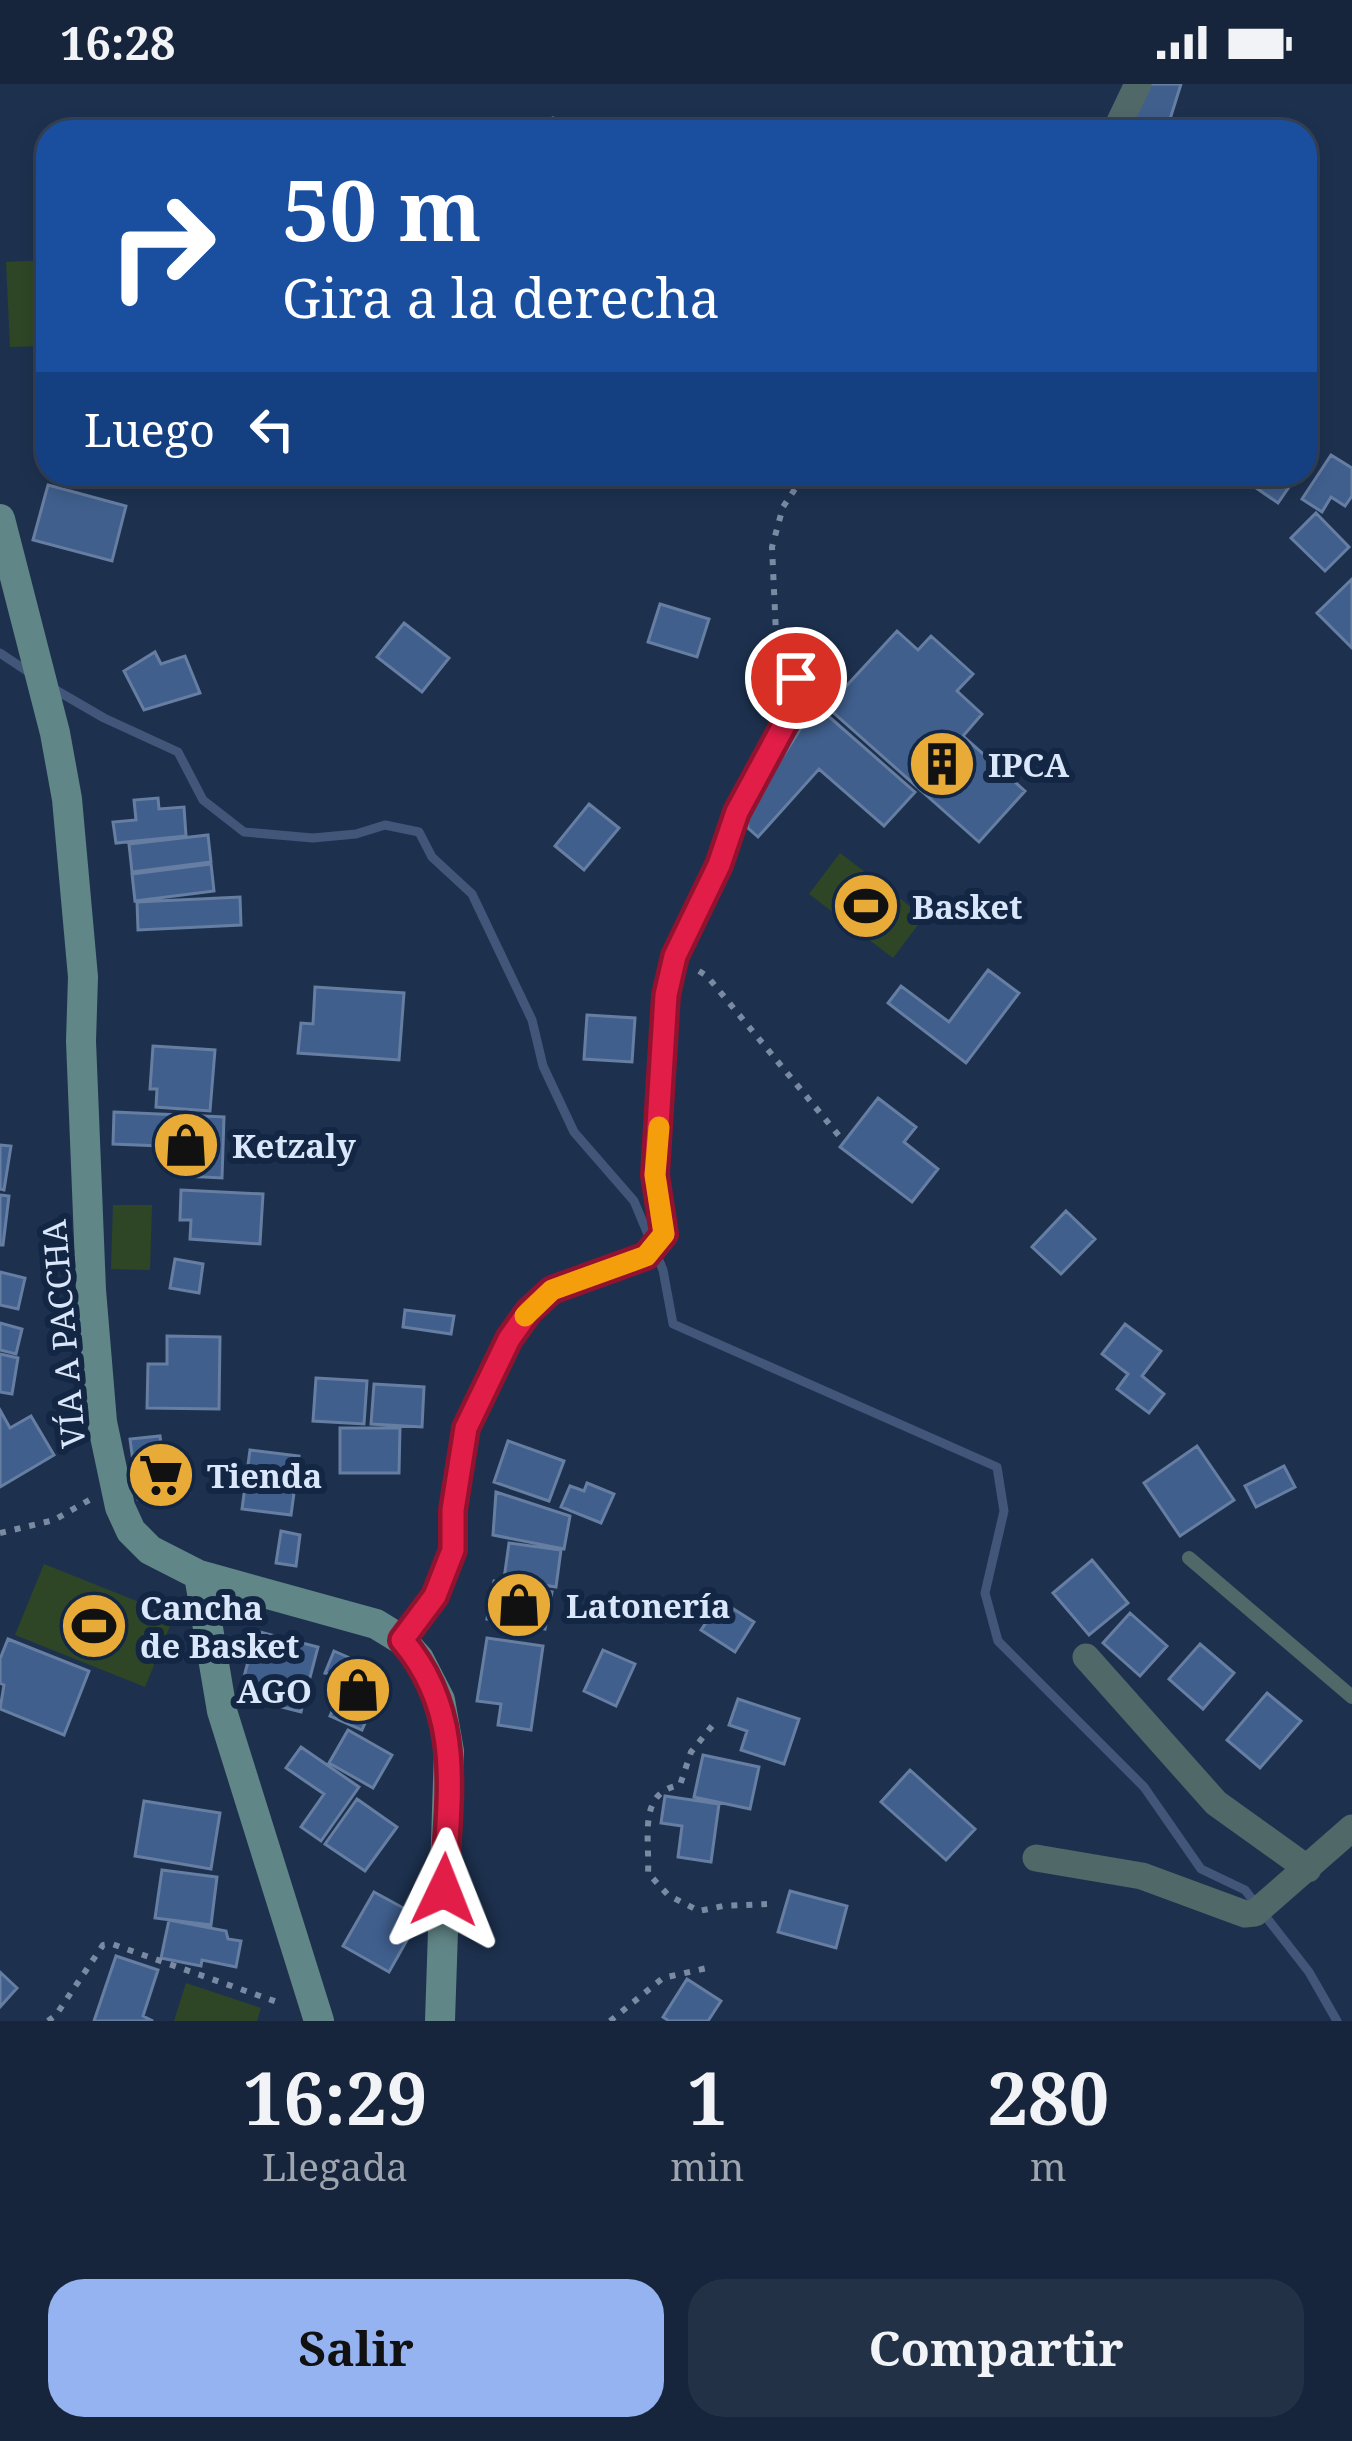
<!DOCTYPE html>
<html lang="es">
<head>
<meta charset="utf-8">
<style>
	:root { --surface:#16253b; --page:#233146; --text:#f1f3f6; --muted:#9ea5af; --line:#354255; --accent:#95b2f1 }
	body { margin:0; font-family:"Noto Serif",serif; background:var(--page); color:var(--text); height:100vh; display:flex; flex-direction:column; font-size:45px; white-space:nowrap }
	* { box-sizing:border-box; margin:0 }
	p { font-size:39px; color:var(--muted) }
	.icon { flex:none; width:66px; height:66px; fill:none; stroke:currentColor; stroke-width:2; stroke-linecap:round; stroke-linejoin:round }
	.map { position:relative; height:1937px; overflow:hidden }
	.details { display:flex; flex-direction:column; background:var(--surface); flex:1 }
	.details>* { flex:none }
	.top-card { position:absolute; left:36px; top:36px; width:1281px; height:366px; border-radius:36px; box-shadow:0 6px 18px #0003,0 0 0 3px var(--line); background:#1a4fa0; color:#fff; overflow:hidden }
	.pin { position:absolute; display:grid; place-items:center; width:102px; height:102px; color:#fff; margin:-51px; border:6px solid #fff; border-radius:50%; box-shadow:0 3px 12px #0007 }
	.me { position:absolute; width:132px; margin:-66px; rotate:2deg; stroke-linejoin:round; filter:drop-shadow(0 0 9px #0008) }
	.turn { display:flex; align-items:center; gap:42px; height:252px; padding:0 48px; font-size:54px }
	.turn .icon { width:156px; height:156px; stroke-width:2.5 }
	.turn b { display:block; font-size:84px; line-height:102px }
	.then { display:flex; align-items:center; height:114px; padding:0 48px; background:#0003; gap:24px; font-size:45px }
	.eta { display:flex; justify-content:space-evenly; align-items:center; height:204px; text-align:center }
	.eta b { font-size:72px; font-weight:700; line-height:84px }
	.primary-button { display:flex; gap:24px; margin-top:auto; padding:24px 48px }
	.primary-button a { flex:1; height:138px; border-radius:36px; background:var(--accent); color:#111; font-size:48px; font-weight:700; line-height:138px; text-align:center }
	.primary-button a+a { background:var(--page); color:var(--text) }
	.status { display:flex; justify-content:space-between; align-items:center; height:84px; padding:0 60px; background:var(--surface); direction:ltr }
	.status svg { height:33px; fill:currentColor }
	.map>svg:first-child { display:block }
	.green { fill:#2e4626 }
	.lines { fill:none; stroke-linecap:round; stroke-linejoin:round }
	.stream { stroke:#415679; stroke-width:9 }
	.building { fill:#405f8d; stroke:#667ea1; stroke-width:3 }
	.path { stroke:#7a8aa3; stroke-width:6; stroke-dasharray:6 9; stroke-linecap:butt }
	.lane { stroke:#516868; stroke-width:14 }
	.street { stroke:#516868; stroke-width:27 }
	.secondary { stroke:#618687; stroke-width:30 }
	.route-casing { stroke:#92132f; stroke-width:30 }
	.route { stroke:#e11d48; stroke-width:21 }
	.slow { stroke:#f59e0b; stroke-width:21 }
	.labels { text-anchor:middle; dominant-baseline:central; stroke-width:12; stroke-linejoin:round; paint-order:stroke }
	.poi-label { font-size:33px; font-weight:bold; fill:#dae7fb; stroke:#132744; text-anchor:start }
	.street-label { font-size:33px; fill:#dae7fb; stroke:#132744 }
</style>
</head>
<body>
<div class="status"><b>16:28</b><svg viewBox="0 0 49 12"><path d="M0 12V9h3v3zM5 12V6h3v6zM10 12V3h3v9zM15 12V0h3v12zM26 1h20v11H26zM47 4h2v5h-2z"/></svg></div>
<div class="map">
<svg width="1352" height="1937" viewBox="0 0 1352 1937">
	<rect width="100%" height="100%" fill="#1d314f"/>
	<path class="green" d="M48 176V262L10 263 6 178Z
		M840 769 924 833 893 874 809 810Z
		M113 1121H152L150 1186 111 1185Z
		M44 1480 174 1532 145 1603 15 1551Z
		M186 1899 261 1924 257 1937H174Z"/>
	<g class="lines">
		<path class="stream" d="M0 569 30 589
			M54 605 104 634 178 668 203 716 244 748 313 754 356 750 385 741 419 748 432 773 472 810 532 936 543 982 574 1048 634 1117 663 1186 673 1240 997 1383 1004 1427 985 1509 998 1557 1144 1703 1201 1785 1245 1806 1309 1888 1337 1937"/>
	</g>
	<path class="building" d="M1145 0H1181L1166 48H1129Z
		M553 34 598 45V48H550Z
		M1305 352 1318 361 1305 379Z
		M1331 371 1352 384V412L1345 422 1331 413 1322 428 1302 415Z
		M1225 390H1298L1278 419 1246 397 1243 402Z
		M48 401 126 422 112 477 33 456Z
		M1316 429 1349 463 1325 487 1291 454Z
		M1352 495V564L1317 529Z
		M660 520 709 535 697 573 648 558Z
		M404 539 449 574 422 608 377 573Z
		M897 547 918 566 931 552 973 590 957 607 982 630 963 652 1025 707 979 758 827 623Z
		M155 568 161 580 185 572 200 609 144 626 124 587Z
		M810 616 915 708 884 742 819 685 758 753 748 744 747 728 801 644Z
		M158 714 159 725 184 723 186 752 116 759 113 738 136 736 134 716Z
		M589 720 619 744 584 786 555 762Z
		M208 751 211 778 132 788 129 760Z
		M211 780 214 807 135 817 132 790Z
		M240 813 241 841 138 846 137 818Z
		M988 886 1019 909 966 979 888 919 901 902 949 938Z
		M315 903 404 909 399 976 298 969 301 939 313 940Z
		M587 931 635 934 632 978 584 975Z
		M153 962 215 966 210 1027 156 1023 157 1005H150Z
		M878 1014 916 1043 904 1058 938 1085 912 1118 840 1063Z
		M114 1028 224 1033 222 1094 185 1092 186 1063 113 1060Z
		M0 1061 11 1062 4 1106 0 1105Z
		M181 1106 263 1110 260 1160 190 1155 191 1136H180Z
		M0 1111 9 1112 3 1161H0Z
		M1066 1127 1095 1155 1061 1190 1032 1163Z
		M175 1175 203 1180 199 1209 170 1204Z
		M0 1188 25 1194 18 1225 0 1221Z
		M405 1226 454 1232 451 1250 403 1243Z
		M0 1239 22 1245 16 1270 0 1266Z
		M1125 1240 1161 1267 1142 1292 1164 1310 1149 1329 1117 1305 1128 1290 1102 1270Z
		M167 1252 220 1253 219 1325 147 1324 148 1280H167Z
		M0 1270 18 1274 12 1310 0 1308Z
		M316 1294 367 1297 364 1340 313 1337Z
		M374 1300 424 1303 422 1343 371 1340Z
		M0 1326 10 1344 31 1332 54 1371 0 1403Z
		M340 1344H400L399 1389H340Z
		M160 1352 163 1375 184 1372 189 1408 138 1415 130 1355Z
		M508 1357 564 1377 549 1417 494 1398Z
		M1197 1362 1234 1416 1180 1452 1144 1399Z
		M250 1366 299 1372 291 1431 242 1425Z
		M1284 1382 1295 1403 1256 1423 1245 1402Z
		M587 1399 614 1410 601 1439 561 1423 570 1402 584 1407Z
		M496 1408 570 1432 564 1465 493 1451Z
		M281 1447 300 1451 296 1482 276 1479Z
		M509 1459 561 1466 556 1503 504 1495Z
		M1092 1476 1128 1519 1089 1551 1053 1509Z
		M494 1497 552 1508 545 1545 487 1535Z
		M721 1517 754 1538 735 1568 701 1546Z
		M1130 1529 1167 1562 1140 1592 1103 1559Z
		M256 1547 318 1563 301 1628 239 1612Z
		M487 1554 543 1562 531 1646 498 1641 501 1620 477 1617Z
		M8 1555 89 1587 64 1651 0 1625 4 1601 0 1599V1575Z
		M1200 1560 1234 1589 1203 1625 1169 1595Z
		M603 1566 635 1580 616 1622 584 1607Z
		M334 1567 386 1590 362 1646 330 1632 341 1608 331 1604 337 1591 325 1589Z
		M1267 1609 1301 1637 1260 1684 1227 1656Z
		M738 1615 799 1635 784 1680 741 1666 747 1647 729 1641Z
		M348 1646 392 1671 373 1704 329 1679Z
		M301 1663 359 1703 321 1757 301 1743 324 1710 286 1684Z
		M703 1671 759 1683 750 1725 694 1713Z
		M910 1686 975 1745 946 1776 881 1718Z
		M665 1712 719 1720 711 1778 678 1773 682 1742 661 1739Z
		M357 1715 397 1743 365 1787 325 1760Z
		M144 1717 220 1729 211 1785 135 1772Z
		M162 1786 217 1793 211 1841 155 1834Z
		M790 1807 847 1822 836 1864 778 1848Z
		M374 1808 420 1833 389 1888 343 1862Z
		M169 1836 226 1847 228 1855 241 1857 236 1883 202 1876 201 1882 161 1874Z
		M116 1872 158 1886 143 1932 153 1937H94Z
		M0 1888 17 1904 0 1923Z
		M687 1895 721 1917 708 1937H669L663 1933Z"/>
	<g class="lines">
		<path class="path" d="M777 571 772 463 783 423 805 390
			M699 887 707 892 840 1053
			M0 1449 54 1436 91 1415
			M712 1642 691 1668 680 1701C637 1708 650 1755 648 1789L668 1811 699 1827 723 1822 767 1820
			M48 1937 56 1931 103 1861 112 1860 280 1919
			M610 1937 663 1894 707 1884"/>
		<path class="lane" d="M1189 1474 1352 1613"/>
		<path class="street" d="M1115 48 1138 0
			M402 1556 435 1512 453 1465V1425L466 1344 509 1255 529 1227 552 1206 647 1172 664 1150 655 1091 666 911 675 872 719 781 737 727 795 621 796 594
			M1086 1573 1216 1719 1308 1785
			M1036 1774 1142 1792 1245 1830 1255 1829 1352 1744"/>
		<path class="secondary" d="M0 435 55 649 67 715 83 893 81 957 91 1206 102 1338 120 1423 131 1447 150 1466 199 1491 376 1540 402 1556 419 1575 440 1616 449 1667 440 1937
			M199 1491 222 1627 319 1937"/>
	</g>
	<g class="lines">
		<defs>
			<path id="route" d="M444 1806C448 1714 466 1631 402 1556L435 1512 453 1466V1426L466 1344 509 1255 529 1227 552 1206 646 1172 664 1150 655 1091 666 911 675 872 719 781 737 728 795 621 796 594"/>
		</defs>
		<use href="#route" class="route-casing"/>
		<use href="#route" class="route"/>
		<path class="slow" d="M525 1232 552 1206 646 1172 664 1150 655 1091 659 1043"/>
	</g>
	<defs>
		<symbol id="building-disc" viewBox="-11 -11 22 22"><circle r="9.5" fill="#e9ab38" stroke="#132744"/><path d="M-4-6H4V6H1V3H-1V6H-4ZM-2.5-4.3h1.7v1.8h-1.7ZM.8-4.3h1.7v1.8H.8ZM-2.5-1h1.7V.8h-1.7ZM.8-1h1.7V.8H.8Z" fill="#111"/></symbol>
		<symbol id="stadium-disc" viewBox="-11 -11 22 22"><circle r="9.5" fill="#e9ab38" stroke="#132744"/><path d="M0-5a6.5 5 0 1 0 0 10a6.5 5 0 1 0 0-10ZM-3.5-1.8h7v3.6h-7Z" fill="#111"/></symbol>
		<symbol id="shop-disc" viewBox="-11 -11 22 22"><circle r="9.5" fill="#e9ab38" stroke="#132744"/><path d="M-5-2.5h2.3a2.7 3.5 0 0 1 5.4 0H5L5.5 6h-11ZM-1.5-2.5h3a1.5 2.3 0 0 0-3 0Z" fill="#111"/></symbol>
		<symbol id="supermarket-disc" viewBox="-11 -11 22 22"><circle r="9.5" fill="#e9ab38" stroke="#132744"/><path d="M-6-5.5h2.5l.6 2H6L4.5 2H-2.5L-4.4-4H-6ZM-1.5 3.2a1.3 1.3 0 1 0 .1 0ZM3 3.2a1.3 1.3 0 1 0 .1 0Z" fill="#111"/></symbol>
	</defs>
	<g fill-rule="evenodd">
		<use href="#building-disc" x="904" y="642" width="76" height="76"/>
		<use href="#stadium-disc" x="828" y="784" width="76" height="76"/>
		<use href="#shop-disc" x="148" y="1023" width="76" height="76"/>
		<use href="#supermarket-disc" x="123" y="1353" width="76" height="76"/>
		<use href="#shop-disc" x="481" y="1483" width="76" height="76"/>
		<use href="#stadium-disc" x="56" y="1504" width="76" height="76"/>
		<use href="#shop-disc" x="320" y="1568" width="76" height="76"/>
	</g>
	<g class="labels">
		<g class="poi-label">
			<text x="988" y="680">IPCA</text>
			<text x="912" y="822">Basket</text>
			<text x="232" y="1061">Ketzaly</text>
			<text x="207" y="1391">Tienda</text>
			<text x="566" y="1521">Latonería</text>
			<text x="140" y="1523">Cancha<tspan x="140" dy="38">de Basket</tspan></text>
			<text x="312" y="1606" text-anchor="end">AGO</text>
		</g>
		<g class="street-label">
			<text transform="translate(63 1250) rotate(-95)">VÍA A PACCHA</text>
		</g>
	</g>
</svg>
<div class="pin" style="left:796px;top:594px;background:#d93025"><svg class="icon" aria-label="arrive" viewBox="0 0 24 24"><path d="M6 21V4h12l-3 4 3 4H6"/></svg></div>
<svg class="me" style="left:444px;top:1806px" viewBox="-20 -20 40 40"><path d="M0-17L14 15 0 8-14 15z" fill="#e11d48" stroke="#fff" stroke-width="4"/></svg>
<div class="top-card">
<div class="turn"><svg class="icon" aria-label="right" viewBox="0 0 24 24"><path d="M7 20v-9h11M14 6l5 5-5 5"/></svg><div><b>50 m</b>Gira a la derecha</div></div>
<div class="then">Luego<svg class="icon" aria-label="left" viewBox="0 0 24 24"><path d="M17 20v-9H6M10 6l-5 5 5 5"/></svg></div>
</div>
</div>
<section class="details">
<div class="eta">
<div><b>16:29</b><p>Llegada</p></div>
<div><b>1</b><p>min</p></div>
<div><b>280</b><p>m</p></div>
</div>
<div class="primary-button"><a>Salir</a><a>Compartir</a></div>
</section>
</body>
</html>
